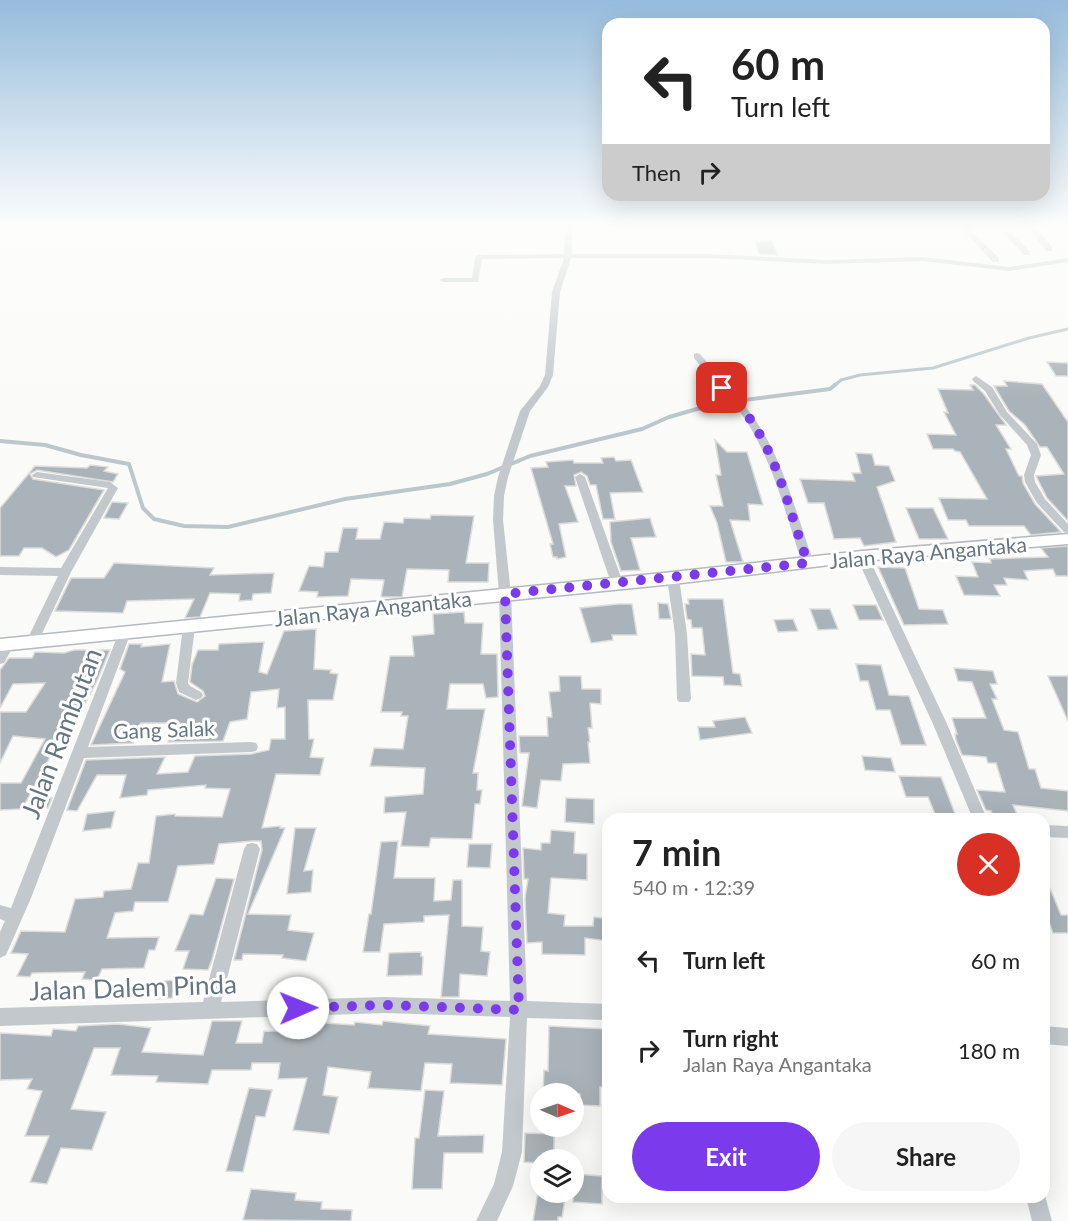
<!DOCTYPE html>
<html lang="en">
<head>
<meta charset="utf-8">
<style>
	:root { --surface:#fff; --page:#f6f6f6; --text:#222; --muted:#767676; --accent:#7c3aed }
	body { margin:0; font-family:Lato,sans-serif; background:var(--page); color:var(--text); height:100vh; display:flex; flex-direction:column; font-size:22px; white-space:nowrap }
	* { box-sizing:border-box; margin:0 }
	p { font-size:20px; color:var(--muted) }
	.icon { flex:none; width:33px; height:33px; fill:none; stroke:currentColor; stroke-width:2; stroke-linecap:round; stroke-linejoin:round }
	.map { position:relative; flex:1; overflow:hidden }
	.panel { position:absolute; left:602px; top:813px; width:448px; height:390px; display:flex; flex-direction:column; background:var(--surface); border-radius:18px; box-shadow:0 6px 24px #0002 }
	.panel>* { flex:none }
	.hud { position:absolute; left:602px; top:18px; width:448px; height:183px; border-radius:18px; box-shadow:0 6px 24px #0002; background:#fff; color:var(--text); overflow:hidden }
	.needle { width:39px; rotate:92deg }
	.tools { position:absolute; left:530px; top:1083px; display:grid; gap:12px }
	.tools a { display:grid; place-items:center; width:54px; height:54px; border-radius:50%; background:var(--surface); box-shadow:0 6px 24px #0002; font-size:30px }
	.pin { position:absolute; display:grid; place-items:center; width:51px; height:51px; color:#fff; margin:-26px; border-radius:12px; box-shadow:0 3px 9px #0006 }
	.me { position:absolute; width:66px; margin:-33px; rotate:89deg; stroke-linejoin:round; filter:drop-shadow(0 0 4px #0008) }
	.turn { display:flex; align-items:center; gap:21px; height:126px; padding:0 30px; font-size:27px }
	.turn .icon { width:78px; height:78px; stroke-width:2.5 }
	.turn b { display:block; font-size:42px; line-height:51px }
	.then { display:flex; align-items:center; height:57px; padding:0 30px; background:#0003; gap:12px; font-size:22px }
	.round { display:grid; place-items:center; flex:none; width:63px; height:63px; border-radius:32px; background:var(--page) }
	.head { display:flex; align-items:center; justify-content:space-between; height:102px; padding:0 30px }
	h1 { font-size:36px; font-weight:700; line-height:45px }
	.primary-button { display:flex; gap:12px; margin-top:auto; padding:12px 30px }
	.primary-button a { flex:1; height:69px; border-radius:36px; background:var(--accent); color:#fff; font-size:24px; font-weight:700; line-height:69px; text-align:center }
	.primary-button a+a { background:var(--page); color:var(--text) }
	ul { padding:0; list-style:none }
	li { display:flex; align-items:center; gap:18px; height:90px; padding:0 30px }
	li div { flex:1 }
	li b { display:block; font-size:22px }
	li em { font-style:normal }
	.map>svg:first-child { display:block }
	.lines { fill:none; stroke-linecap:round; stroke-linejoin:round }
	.stream-far1 { stroke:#bbc7cb; stroke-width:3 }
	.stream { stroke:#bbc7cb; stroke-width:4 }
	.building { fill:#aab3b9; stroke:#dcdcda; stroke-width:1.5 }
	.secondary-casing { stroke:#b3babf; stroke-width:3 }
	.street { fill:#c3c8cc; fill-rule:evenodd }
	.secondary { fill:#fff; fill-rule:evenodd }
	.route { stroke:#7c3aed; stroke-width:10; stroke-dasharray:0 18 }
	.labels { text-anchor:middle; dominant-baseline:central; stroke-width:6; stroke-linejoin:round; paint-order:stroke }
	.street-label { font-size:21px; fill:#657683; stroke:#fff }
	.near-street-label { font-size:26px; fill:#657683; stroke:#fff }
</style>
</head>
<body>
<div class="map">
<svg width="1068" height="1221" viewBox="0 0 1068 1221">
	<rect width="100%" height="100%" fill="#fafaf8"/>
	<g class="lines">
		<path class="stream-far1" d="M834 386 841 380 860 375 933 368 1029 338 1068 329"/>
		<path class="stream" d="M0 441 45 445 81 455 129 464 143 508 154 519 184 526 228 527 345 499 450 484 487 474 530 456 642 429 669 417 697 409 729 402 830 389 836 384"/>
	</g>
	<path class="building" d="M755 241H772L778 255 759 254Z
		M1047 362 1068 363V376H1056Z
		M1004 381 1042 384 1068 422V521L1047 498 1036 476 1064 474 1047 447H1040L1025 425 1009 411 994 386H1007Z
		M970 385H975L983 393 1006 425H996L1011 449H1006L1019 476H1022L1023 483 1035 504 1061 532 1031 535 1024 526H969L966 520H948L939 498 987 499 960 452 955 451 953 449H933L927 434 956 435 944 412 948 413 938 389 973 390Z
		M715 440 727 452H747L763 505 748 504 750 521 730 520 743 562H726L717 523 710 506H723L716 475H721Z
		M856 453 872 454 875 465 889 466 895 481 877 487 896 542 864 546 860 538 834 539 824 503H808L800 479 855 481 852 473H861Z
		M614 457 616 461 631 460 643 492 610 493 615 519H603L596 485H590L587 476 581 472 574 475 576 486H565L578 522 559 524 566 557 557 559V557H553L550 544H553L531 468 548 467 546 462 573 460 574 463H603L601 458Z
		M90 465 108 467 104 471 118 474 113 482 37 470 30 474 33 479 104 490 69 550 56 557 42 548H24L19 556H0V508L35 466 87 468Z
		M112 502 128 503 119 519 104 518Z
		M906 508H933L948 539H919Z
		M431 515 474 516 466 563H489L488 582H448L449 570 407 569 402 597H381L384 580 351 579 348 596 317 597 318 592 299 591 309 566 323 567 325 552H338L343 528H358L356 539H380L384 522 403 523 404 518 430 519Z
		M650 518 656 537 631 538 640 570 621 571 611 542 610 522Z
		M1068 546V576H1056L1053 569 1024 571 1028 580 1004 578 1007 585H994L1000 596 964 595 956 576 978 577 972 562 991 563 990 559 1048 557 1041 548Z
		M114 563 214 568 210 575 274 573 271 593 253 594 252 600 239 601 240 594 210 593 200 617 185 618 194 599 127 601 123 613 55 611 71 578H104Z
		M878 567 905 568 919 609 943 610 948 624 904 625Z
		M688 599H723L733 673 740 674 742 686 724 685 723 677 692 676 691 654 705 655 702 628H692L691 620 687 619 685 604H689Z
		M658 603 668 604 671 619H659Z
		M618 604H632L637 635H612L613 640 591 643 580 608Z
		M853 605H876L883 620H859Z
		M810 609H830L838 629 818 630Z
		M464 612 465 623H483L481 654H497L498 697 486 698 483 684H450L447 709H485L473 773H478L477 790H482L480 804H475L472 839 431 838 429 847 401 846 406 812 384 813 385 797 423 794 425 768 370 766 374 748 403 749 408 716H401L402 712H381L390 656H414L412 636 434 634 433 614Z
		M793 619 798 631 778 632 774 620Z
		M316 629 314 669 331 670 330 673 338 674 333 700H308L309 739H314L310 757 324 758 320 775 276 774 262 828 280 826V828H285L248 914 291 915 288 930 314 933 306 961 282 958 283 955 243 954 242 960H234L262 850 261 841H252L219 844 214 864 178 866 168 902H135L133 911 115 913 107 938 159 937 155 950H149L144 968 102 969 97 980 82 979 85 972 32 973 30 977 17 976 28 954 11 953 21 931 65 932 75 899 103 897 104 891 131 889 138 863H149L156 816 175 814V816L222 817 230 789 205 788 206 785 148 790 147 795 120 798 126 775H97L77 811 67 810 86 760 165 757 157 774 188 772 195 756 251 754 269 750 271 739H285V707L277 708 279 689 251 692 247 719 230 722 223 741 168 742 175 723H141L133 743 91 745 125 672 120 669 129 644H142L141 647 170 644 162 682 174 681 178 694 197 702 205 696 203 691 190 682 192 665 198 650H218L219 644 264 642 259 672 267 674 284 631Z
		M74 650H110L96 683 70 731H64L22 809 0 810V783H21L45 739 13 736 0 763V712H26L45 683 13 684 0 708V670L9 658H32L35 652 64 653Z
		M856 664 881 665 889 695 909 696 926 745H901L890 710H876L868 681H860Z
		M954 668 993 671 997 684H990L997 699H992L1004 730 1018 732 1029 769H1035L1041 788 1068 791V811L1013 805 1019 819H994L991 811 986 810 977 790 1005 792 996 763H988L986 757 962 755 956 740 955 734H957L952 718H986L972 682 958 681Z
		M559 676H581L582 689H601V704L590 703 592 728H588L590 742H588L590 763 563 764 561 781 541 780 537 808 522 806 529 753H520L519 736H548L547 717H552L549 692 560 691Z
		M1048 676H1068V721Z
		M745 717 752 733 700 740 698 727H715L713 721Z
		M862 756 891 758 895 772 865 770Z
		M899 776 941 777 957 819H937L928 797H906Z
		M32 798H52L48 808 32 807Z
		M566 798 594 799V824L565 822Z
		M115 811 111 828 83 831 87 814Z
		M295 828H316L304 871 313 870 311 892 287 894Z
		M551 830 575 832 574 853 587 854V880L551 878 548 913 565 915 564 926H593L594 917 608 919V941L585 938V955L542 954V942L527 943 525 898 528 879H524L523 848 541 850V843H550Z
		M398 841 394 878H435L434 901 451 900 453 880H462V926L483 927 481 951 490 952 487 976 460 974 459 997H441L449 915 424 916V922L384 924 380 952H363L369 914H371L381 842Z
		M469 844H492L490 868 467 867Z
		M1044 874 1061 915H1068V933H1053L1044 909Z
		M216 878 234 879 212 960 208 970 183 969 189 951H175L190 914 203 915Z
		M421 952V956L423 957 422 975 387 976 389 953Z
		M176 980 172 998 156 999 163 981Z
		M212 1021H242L236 1043H262L264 1031 292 1032 295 1021 354 1025 355 1022 382 1025 383 1021 430 1026 428 1034 506 1039 502 1085 450 1083 452 1064 425 1063 421 1091 368 1088 371 1072 328 1067 323 1095 338 1097 329 1134 293 1130 307 1078 278 1079 280 1063H252L251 1070H212L208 1084 156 1082 158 1076 111 1075 120 1048H94L71 1109 106 1112 92 1150 61 1148 47 1184 30 1182 49 1136H25L42 1091 27 1089 32 1079 0 1080V1033L51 1036 53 1029 76 1031 78 1026 118 1024 151 1028 142 1052 203 1055Z
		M549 1026 607 1029 606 1087H600V1106L580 1105V1094H543L544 1070 548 1071Z
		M249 1088 272 1090 265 1117 256 1116 243 1172 226 1171Z
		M425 1090 444 1091 438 1136 484 1135 483 1153H444L442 1189H412L415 1138H419Z
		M525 1133 554 1134V1160H540V1163L524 1162Z
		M574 1174 602 1176V1204L573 1202Z
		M251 1189 296 1193 295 1200 322 1202 321 1209 352 1210 351 1221 243 1220Z
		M538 1192H566L562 1217H558V1221H533Z"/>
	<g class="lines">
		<defs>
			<path id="secondary" d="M1068 534V544L862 561 673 584 0 651V639L673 572 862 551Z"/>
		</defs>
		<use href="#secondary" class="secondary-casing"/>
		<path class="street" d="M566 227H572V254H708L826 260 923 257 1009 267 1068 258V262L1009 271 923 261 826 264 708 258H571L560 292 553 375 548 387 530 411 508 477 504 496 503 520 511 594 527 1001 608 1004V1020L527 1018 522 1152 513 1186 497 1221H476L494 1184 502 1152 510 1017 385 1013 0 1026V1008L203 1002 244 849 247 844 252 843 257 844 260 849 221 1002 385 997 510 1001 499 594 493 520 494 496 498 477 520 411 540 386 545 375 552 292 564 258 482 259 478 282H443L439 280 443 278H472L475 257 479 255 564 254Z
			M750 227H756L759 232 754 233Z
			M960 227H967L999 258V262H993Z
			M998 227H1005L1030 251V255H1024Z
			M1028 227H1035L1052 247V251H1046Z
			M697 353 700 354C717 376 738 395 754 418 784 461 796 514 814 563L812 566 808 567 802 563C786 515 774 465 747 422 732 398 710 380 694 358V354Z
			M976 376 992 387 1007 412 1037 444 1041 455 1034 475 1035 482 1045 499 1068 524V533L1064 532 1037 503 1025 482 1024 475 1031 455 1027 445 1000 415 985 391 973 381 972 379Z
			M37 472 110 482 118 488 71 572 39 640 33 644 27 640 58 576 0 575V567L61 568 108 488 33 477 32 475Z
			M580 474 585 477 623 583 621 586H613L611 583 575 477Z
			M862 552 868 556 947 724 987 819H973L933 724 856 556Z
			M673 574 679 578 687 634 691 699 689 702H679L677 699 675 634 667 578Z
			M189 623 195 627 188 683 190 686 201 692 203 695 201 698 196 700 179 692 176 683 183 627Z
			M125 628 131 632 88 747 251 742 256 743 258 747 256 751 251 752 84 758 31 898 6 955 0 958V932L5 921 0 919V905L11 908 119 632Z
			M9 639 15 643 4 663 0 664V648L5 640Z
			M1044 825 1068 826V838L1044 837Z
			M1044 1026 1068 1028V1046L1044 1044Z
			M1044 1192 1052 1221H1032L1026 1197H1044Z"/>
		<use href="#secondary" class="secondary"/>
	</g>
	<linearGradient id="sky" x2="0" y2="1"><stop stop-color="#96bcdc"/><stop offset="0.57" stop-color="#fdfdfc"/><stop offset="1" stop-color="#fdfdfc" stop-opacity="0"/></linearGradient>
	<rect width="1068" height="398" fill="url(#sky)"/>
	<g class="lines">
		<path class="route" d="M298 1008 385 1005 519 1010 505 594 808 563C790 515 780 462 750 419 742 407 731 398 722 388"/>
	</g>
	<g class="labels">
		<g class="street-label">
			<text transform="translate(928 552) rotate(-5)">Jalan Raya Angantaka</text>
			<text transform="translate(373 608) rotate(-6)">Jalan Raya Angantaka</text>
			<text transform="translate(164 729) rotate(-2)">Gang Salak</text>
		</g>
		<g class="near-street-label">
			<text transform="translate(61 733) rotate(-69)">Jalan Rambutan</text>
			<text transform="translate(133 987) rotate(-2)">Jalan Dalem Pinda</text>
		</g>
	</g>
</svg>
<div class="tools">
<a><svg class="needle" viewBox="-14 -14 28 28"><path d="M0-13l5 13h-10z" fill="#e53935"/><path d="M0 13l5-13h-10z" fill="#767676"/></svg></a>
<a><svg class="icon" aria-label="layers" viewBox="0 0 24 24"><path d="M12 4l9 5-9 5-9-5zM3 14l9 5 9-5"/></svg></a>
</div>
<div class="pin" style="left:722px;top:388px;background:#d93025"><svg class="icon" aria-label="arrive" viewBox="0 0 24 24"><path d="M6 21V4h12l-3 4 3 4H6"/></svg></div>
<svg class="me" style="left:298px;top:1008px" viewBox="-20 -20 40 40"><circle r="19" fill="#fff"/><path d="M0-13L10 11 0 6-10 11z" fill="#7c3aed"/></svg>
<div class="hud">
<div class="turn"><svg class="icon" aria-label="left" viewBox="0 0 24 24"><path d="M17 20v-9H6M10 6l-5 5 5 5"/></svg><div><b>60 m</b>Turn left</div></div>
<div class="then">Then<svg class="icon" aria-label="right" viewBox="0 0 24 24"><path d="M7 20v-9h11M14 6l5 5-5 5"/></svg></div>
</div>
<section class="panel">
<div class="head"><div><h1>7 min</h1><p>540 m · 12:39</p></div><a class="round" style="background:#d93025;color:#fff"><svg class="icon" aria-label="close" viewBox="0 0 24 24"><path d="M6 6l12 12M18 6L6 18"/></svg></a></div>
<ul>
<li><svg class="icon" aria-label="left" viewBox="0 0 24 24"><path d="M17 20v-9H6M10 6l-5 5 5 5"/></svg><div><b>Turn left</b></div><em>60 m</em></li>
<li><svg class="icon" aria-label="right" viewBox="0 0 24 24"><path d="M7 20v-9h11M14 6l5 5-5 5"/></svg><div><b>Turn right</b><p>Jalan Raya Angantaka</p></div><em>180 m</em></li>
</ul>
<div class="primary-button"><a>Exit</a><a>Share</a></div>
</section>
</div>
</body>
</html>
